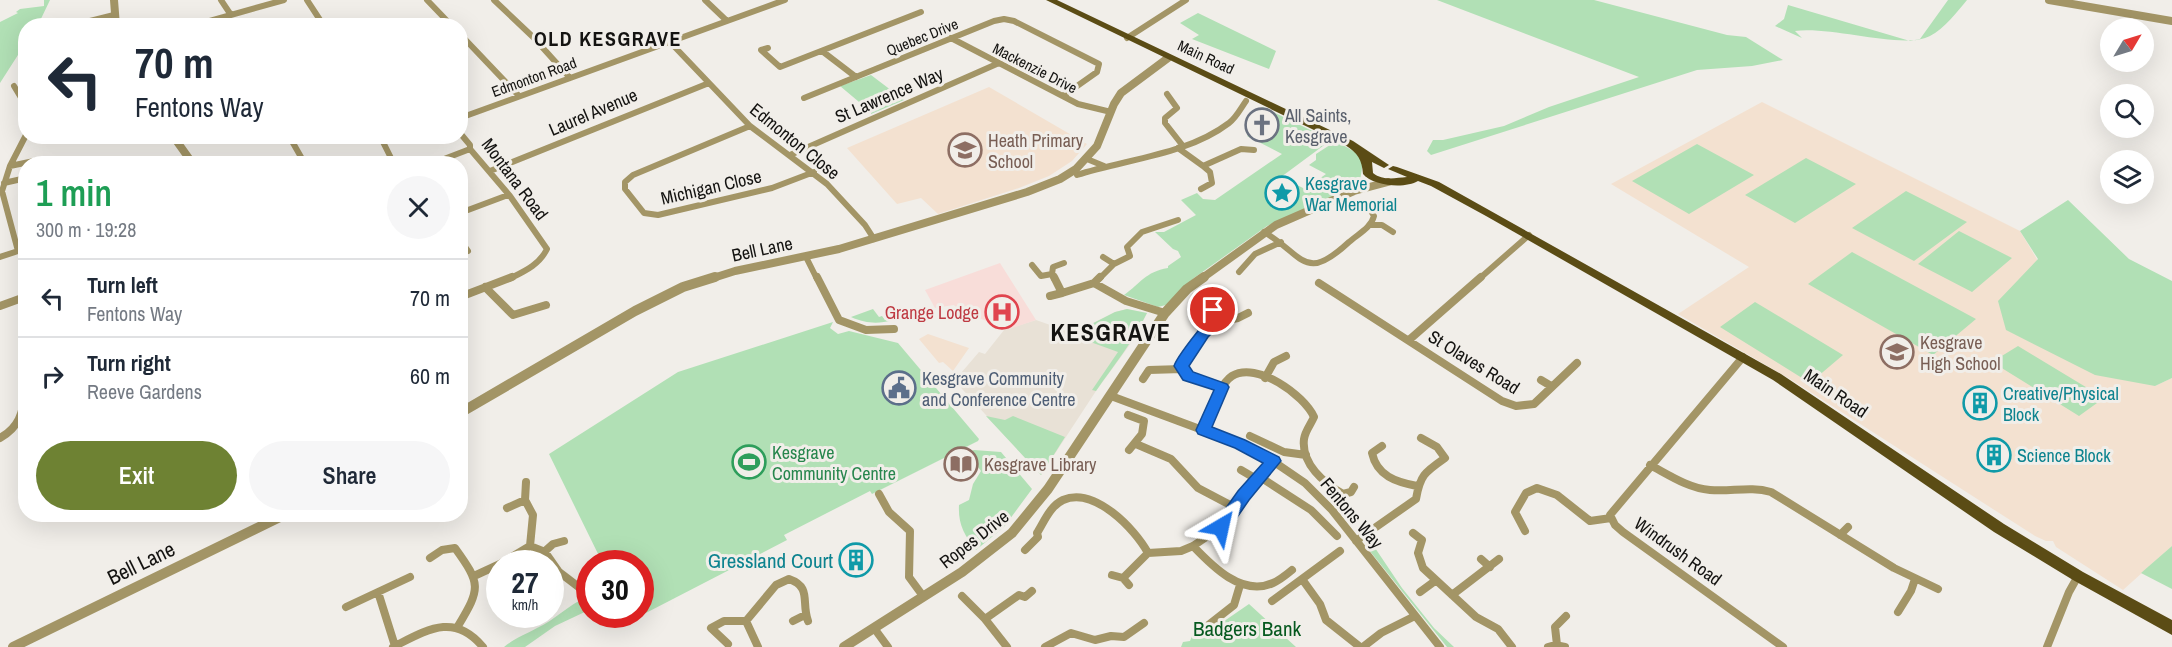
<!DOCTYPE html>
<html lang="en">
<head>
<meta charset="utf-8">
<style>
	:root { --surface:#fff; --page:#f6f6f7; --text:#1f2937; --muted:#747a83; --line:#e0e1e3; --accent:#6e8233 }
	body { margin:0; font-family:"Archivo Narrow",sans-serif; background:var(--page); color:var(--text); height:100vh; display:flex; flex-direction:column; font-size:22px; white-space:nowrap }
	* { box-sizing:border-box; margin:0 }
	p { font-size:20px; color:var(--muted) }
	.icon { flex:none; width:33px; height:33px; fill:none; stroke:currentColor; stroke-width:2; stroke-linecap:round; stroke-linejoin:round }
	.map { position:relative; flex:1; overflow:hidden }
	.sheet { position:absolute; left:18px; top:156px; width:450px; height:366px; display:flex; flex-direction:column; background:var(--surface); border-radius:24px; box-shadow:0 6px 24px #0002 }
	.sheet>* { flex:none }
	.top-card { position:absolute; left:18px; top:18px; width:450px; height:126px; border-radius:24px; box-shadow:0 6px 24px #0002; background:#fff; color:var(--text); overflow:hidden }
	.needle { width:39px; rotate:52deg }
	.tools { position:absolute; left:2100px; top:18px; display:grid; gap:12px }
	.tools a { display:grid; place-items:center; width:54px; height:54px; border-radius:50%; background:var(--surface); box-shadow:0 6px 24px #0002; font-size:30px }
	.speed { position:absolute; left:486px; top:550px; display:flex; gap:12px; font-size:30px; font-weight:700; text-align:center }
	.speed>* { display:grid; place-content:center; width:78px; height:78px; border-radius:50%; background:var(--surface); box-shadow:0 6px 24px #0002; line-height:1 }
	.speed small { font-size:15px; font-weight:400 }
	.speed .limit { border:9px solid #d22; background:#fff; color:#111 }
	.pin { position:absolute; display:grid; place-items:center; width:51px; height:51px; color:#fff; margin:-26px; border:3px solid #fff; border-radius:50%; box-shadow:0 2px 6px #0007 }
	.me { position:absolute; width:66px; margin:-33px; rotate:36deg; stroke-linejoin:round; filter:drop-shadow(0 0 4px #0008) }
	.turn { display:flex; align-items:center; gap:21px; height:126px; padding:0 18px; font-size:27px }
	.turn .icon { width:78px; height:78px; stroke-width:2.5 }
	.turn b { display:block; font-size:42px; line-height:51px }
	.round { display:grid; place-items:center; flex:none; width:63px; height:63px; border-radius:32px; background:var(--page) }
	.overview { display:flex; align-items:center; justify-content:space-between; height:102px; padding:0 18px }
	h1 { font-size:36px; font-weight:600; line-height:45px; color:#1e9e55 }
	.button { display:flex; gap:12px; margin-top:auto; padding:12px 18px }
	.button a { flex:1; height:69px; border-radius:36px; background:var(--accent); color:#fff; font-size:24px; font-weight:600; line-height:69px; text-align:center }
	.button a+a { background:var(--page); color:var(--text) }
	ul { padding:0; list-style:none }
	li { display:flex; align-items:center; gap:18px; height:78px; padding:0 18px; border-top:2px solid var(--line) }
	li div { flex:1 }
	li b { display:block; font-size:22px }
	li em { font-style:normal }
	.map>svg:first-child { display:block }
	.built { fill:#e8e1d6 }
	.education { fill:#f3e1d0 }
	.medical { fill:#f8ddd9 }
	.green { fill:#b1e0b5 }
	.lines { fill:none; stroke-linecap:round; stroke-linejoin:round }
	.minor-far1 { stroke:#a39566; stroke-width:6 }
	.minor { stroke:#a39566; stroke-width:8 }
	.tertiary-far1 { stroke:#a39566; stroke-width:8 }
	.tertiary { stroke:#a39566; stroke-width:10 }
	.primary { fill:#5b4c15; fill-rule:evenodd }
	.route { fill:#1a73e8; stroke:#114b97; stroke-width:1.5 }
	.labels { text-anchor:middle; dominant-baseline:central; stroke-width:6; stroke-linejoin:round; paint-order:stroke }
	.far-street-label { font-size:15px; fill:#141311; stroke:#f1eee9 }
	.street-label { font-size:18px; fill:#141311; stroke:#f1eee9 }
	.worship-label { font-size:18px; fill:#5b616d; stroke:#f1eee9; text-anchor:start }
	.education-label { font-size:18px; fill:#785e54; stroke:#f1eee9; text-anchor:start }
	.culture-label { font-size:18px; fill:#0d838f; stroke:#f1eee9; text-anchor:start }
	.health-label { font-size:18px; fill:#be3a42; stroke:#f1eee9; text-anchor:end }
	.service-label { font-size:18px; fill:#4e5e75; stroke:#f1eee9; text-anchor:start }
	.leisure-label { font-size:18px; fill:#27864d; stroke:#f1eee9; text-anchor:start }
	.far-district-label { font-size:20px; font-weight:bold; letter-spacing:1.5px; fill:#141311; stroke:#f1eee9 }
	.near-culture-label { font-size:21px; fill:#0d838f; stroke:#f1eee9; text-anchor:end }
	.near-street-label { font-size:21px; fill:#141311; stroke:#f1eee9 }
	.near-park-label { font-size:21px; fill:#06591f; stroke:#f1eee9 }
	.district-label { font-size:24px; font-weight:bold; letter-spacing:1.5px; fill:#141311; stroke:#f1eee9 }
</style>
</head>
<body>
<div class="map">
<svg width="2172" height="647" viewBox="0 0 2172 647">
	<rect width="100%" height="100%" fill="#f1eee9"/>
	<path class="built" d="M1127 309 1147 313 1134 339 1096 391 1041 475 952 378 961 373 979 352 985 354 1004 330 1036 320 1073 333 1115 312Z"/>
	<path class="education" d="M989 87 1087 144 1072 161 1049 176 1019 188 938 214 921 198 897 204 847 148Z
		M1762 102 2020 231 2038 261 2155 386 2172 378V546L2123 590 2056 547 2053 541H2046L2035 536 1790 379 1678 314 1749 267 1611 184Z
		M928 334 969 348 953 371 943 362 939 363 919 339Z"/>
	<path class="medical" d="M1000 263 1036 320 1009 329 959 311 954 305 935 308 925 290Z"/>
	<path class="green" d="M44 0H50L38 25 26 26 25 44 0 83V22L18 13 16 12 20 9 44 6Z
		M1437 0H1594L1727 35 1746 37 1783 60 1752 66 1697 70 1431 155 1427 151 1433 140H1443L1504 126 1549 107 1639 77Z
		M1948 0H1967C1957 12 1945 28 1930 36 1904 50 1832 26 1795 31L1802 38 1775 26 1784 19 1788 5 1910 41 1920 39Z
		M1198 13 1276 51 1269 69 1192 39 1199 35 1180 23Z
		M871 75 904 100 871 114V112L840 86Z
		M1263 107 1331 140 1281 177 1305 189 1326 174 1309 165 1316 160V154L1336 141 1355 152 1363 162 1360 181 1332 197 1267 226 1194 278 1166 305 1158 307 1124 295C1141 283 1145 272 1168 268V266L1181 257 1178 251 1173 249 1155 232H1164L1196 215 1181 200 1197 193 1203 199 1215 200 1282 154 1247 136 1253 132 1245 128Z
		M1697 144 1754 175 1689 214 1632 181Z
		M1806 158 1856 184 1795 223 1745 195Z
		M1906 191 1967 222 1914 261 1852 228Z
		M2068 200 2129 259 2172 281V378L2155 386 2095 375 2006 330 1998 301 2038 259 2020 231Z
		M1959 231 2012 258 1972 292 1918 264Z
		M1852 252 1976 319 1933 355 1808 284Z
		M1755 302 1843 355 1810 383 1720 327Z
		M873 309 879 317 882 316 885 320 909 312 910 315C889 322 873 327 851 317Z
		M1127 309 1147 313C1133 342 1114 365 1096 391L1092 390 1118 352 1074 336V333L1115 312Z
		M833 322 830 328 838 334 849 331 898 343 979 439 978 441 872 494 870 491 784 535 787 540 642 615 640 611V564H603L549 454 678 372Z
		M2018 346 2104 398 2079 416 1992 362Z
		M986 416 1005 420 1013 416 1065 437 1041 475Z
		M974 450 1001 452 1032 489 1004 527 976 550C964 535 958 524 959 505L969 500 973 484 981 471 967 452Z
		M1369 539 1402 588 1434 628 1454 647H1447L1369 550Z
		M2172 546V589L2141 573Z
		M587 597 589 599V610L555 626 525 647H504C515 638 524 635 537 628 555 620 568 605 587 597Z
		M1249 604 1296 647H1181L1183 642 1190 641 1192 636 1201 637Z"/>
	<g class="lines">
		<path class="minor-far1" d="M221 0 231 15
			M307 0 324 26
			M427 0 452 26
			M494 0 533 37 570 78
			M705 0 727 21
			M74 25 114 15
			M192 26 284 0
			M460 34 519 96
			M951 38 1078 104 1111 112
			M1127 38 1186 0
			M670 42 750 126 827 184 865 225 874 239
			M768 48 761 50 780 67 921 12
			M822 51 856 77
			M14 86 26 106
			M1167 94 1177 108 1165 118V123L1183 146
			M804 98 994 21 1004 19 1014 21 1099 64 1097 72 1063 96
			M460 118 785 0
			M750 126 633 175 625 182V189L644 213 658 215 772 188 814 172
			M460 133 470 145V149L510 196 547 249C539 265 525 271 509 279
			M26 135 10 166 2 191 18 251 26 248
			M289 136 305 164
			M380 136 394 164
			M1178 148 1203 166 1241 149 1254 150
			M790 155 999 63
			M1087 159 1104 166
			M431 164 470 149
			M10 166 39 160 45 164
			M490 171 709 83
			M1077 175C1126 159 1187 155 1229 123 1236 118 1241 108 1246 101
			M4 183 26 178
			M1201 189 1212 183 1210 172 1203 166
			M460 213 508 195
			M1370 225H1382L1393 232
			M1264 232C1304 255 1304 284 1349 242 1358 234 1371 228 1374 216L1369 208
			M460 240 468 251
			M0 257 18 251
			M806 257 817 279
			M1103 257 1114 264
			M1032 265 1041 276 1052 274
			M1239 272 1255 254 1281 242
			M1054 279 1052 274 1053 267 1064 263
			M1099 279 1114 264 1130 256 1127 247 1142 232 1178 220
			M1479 279 1529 235"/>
		<path class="minor" d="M817 277 839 320 866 330 894 329
			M1054 277 1062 293 1094 283 1126 301 1165 313
			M1094 283 1100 277
			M1319 283 1502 401 1516 406 1534 404 1577 363
			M485 287 513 315 546 305
			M1050 296 1062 293
			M460 297 512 277
			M1195 297 1210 306 1217 322 1196 342 1181 366 1188 376 1222 387
			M0 306 22 298
			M1217 322 1238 318 1248 313
			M1409 340 1481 277
			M1743 357 1610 515 1615 525 1623 532 1783 647
			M1265 378 1274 362 1286 356
			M1143 379 1149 370 1182 369
			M1541 380 1551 386
			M1111 396 1240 444 1267 457 1305 483 1332 510 1440 647
			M1128 415 1144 421 1142 434 1129 450
			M1204 430C1210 416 1219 384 1232 376 1257 361 1304 395 1314 417 1311 424 1305 431 1304 439 1301 464 1324 483 1343 494L1351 492 1354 487
			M1250 436 1284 452 1306 455
			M0 438C18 428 24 413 24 393
			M1136 444 1171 459 1198 488 1236 508
			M1382 446 1372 453C1377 476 1396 482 1417 486
			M1650 465C1669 475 1688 488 1710 490 1731 492 1750 486 1771 492L1894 568 1938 589
			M1241 470 1258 480
			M1260 477 1311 510 1337 536
			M526 482 525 500 533 515 530 546 545 552 559 572 580 588
			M879 494 889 512 910 531 909 577 923 596
			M507 508 525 500
			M1525 531 1515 512 1526 493 1537 488 1557 495 1590 521 1611 518
			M1413 533 1422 540 1418 553 1423 568 1476 617 1498 629 1512 647
			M1840 535 1848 527
			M1356 541 1416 499C1420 475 1425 472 1445 458L1437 447 1421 438
			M1193 546C1212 566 1242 597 1273 583 1280 580 1286 575 1292 570
			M1025 550 1038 537 1037 533C1044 522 1050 506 1063 500 1094 486 1135 529 1148 553
			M544 552 553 544 564 541
			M430 558 442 550 455 548C481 584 481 588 458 626
			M1481 559 1490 567
			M500 564 530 546
			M1112 575 1123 578 1129 585
			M474 576 500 564
			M1123 578 1148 553 1181 551 1193 546 1221 527 1243 496 1274 461
			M1302 579 1320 604 1326 620 1360 647
			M378 592 395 646
			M1420 592 1435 581
			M1452 595 1499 559
			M962 596 985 619 1007 647
			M1272 601 1340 551
			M346 607 410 577
			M1898 612 1911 591 1915 579
			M985 619 1019 595 1025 597 1032 591
			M746 621 776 585 789 579C812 587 801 602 808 621
			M793 621 805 615
			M1206 627 1234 605 1240 585
			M874 628 888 647
			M728 644 711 628 724 621H746L758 647
			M1557 645 1555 627 1566 616
			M393 647C427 630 454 612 483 647
			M1045 647 1071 633 1095 640 1111 636 1124 637 1144 623
			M1363 647 1381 633 1415 616
			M1548 647 1555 645 1565 647
			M2047 647 2069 592 2078 576"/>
		<path class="tertiary-far1" d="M114 0 116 26
			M2049 0 2172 21
			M173 136 193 164
			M710 279 735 271 839 249 1027 192 1060 179 1076 169 1097 146 1114 104 1121 93 1168 58
			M1201 279 1276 225 1354 191 1388 182"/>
		<path class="tertiary" d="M460 413 635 311 683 287 715 277
			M13 647 286 514
			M844 647 962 572 1012 533 1048 489 1165 313 1187 289 1204 277"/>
		<path class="primary" d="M1046 0H1057L1353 141 1389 165 1384 168 1372 162 1373 173C1383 181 1395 178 1407 177L1388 169 1393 166 1397 167 1439 182 1781 374 2004 524 2083 572 2172 620V635L2073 580 1994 532 1773 380 1486 216 1431 186 1418 181C1405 189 1373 186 1363 174 1362 160 1358 153 1345 145Z"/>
	</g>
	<path class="route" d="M1213 305 1218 306 1224 316 1223 322 1208 337 1189 366 1193 372 1227 384 1229 387 1212 427 1245 440 1279 457 1281 461 1249 500 1227 532 1221 534 1216 532 1213 527 1216 522 1238 491 1263 463 1235 448 1198 434 1196 430 1214 390 1183 380 1174 366C1177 356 1198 331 1206 321L1210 319 1206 310Z"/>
	<defs>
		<symbol id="church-ring" viewBox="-11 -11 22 22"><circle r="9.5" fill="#f1eee9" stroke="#6b7280" stroke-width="1.5"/><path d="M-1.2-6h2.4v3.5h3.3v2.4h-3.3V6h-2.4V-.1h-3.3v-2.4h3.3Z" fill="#6b7280"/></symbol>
		<symbol id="school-ring" viewBox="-11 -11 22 22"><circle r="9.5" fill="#f1eee9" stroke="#8d6e63" stroke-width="1.5"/><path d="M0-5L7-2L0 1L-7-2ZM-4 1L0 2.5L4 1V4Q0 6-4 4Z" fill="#8d6e63"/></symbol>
		<symbol id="sight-ring" viewBox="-11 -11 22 22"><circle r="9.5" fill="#f1eee9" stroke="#0f9aa8" stroke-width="1.5"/><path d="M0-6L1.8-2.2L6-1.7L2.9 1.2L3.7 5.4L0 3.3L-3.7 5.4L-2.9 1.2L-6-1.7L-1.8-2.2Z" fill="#0f9aa8"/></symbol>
		<symbol id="hospital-ring" viewBox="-11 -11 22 22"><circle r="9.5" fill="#f1eee9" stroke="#e0444e" stroke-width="1.5"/><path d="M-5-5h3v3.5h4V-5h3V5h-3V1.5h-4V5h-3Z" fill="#e0444e"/></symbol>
		<symbol id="civic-ring" viewBox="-11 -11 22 22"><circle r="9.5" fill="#f1eee9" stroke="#5c6f8a" stroke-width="1.5"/><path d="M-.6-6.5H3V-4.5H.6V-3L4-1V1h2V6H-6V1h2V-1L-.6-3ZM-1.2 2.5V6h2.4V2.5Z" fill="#5c6f8a"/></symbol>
		<symbol id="building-ring" viewBox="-11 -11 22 22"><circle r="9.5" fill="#f1eee9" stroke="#0f9aa8" stroke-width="1.5"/><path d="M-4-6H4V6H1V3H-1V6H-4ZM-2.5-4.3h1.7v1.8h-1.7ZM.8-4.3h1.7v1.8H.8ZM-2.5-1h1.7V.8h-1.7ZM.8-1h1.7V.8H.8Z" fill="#0f9aa8"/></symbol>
		<symbol id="stadium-ring" viewBox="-11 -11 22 22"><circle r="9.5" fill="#f1eee9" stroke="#2e9e5b" stroke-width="1.5"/><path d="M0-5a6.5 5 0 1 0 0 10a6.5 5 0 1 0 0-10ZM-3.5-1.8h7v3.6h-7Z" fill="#2e9e5b"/></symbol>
		<symbol id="library-ring" viewBox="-11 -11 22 22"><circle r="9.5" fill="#f1eee9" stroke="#8d6e63" stroke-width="1.5"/><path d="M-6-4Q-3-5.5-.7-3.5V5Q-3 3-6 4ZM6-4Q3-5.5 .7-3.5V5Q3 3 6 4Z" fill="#8d6e63"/></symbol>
	</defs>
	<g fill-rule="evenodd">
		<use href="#church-ring" x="1243" y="106" width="38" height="38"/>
		<use href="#school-ring" x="946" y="131" width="38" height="38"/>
		<use href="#sight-ring" x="1263" y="174" width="38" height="38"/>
		<use href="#hospital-ring" x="983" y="293" width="38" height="38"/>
		<use href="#school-ring" x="1878" y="333" width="38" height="38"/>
		<use href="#civic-ring" x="880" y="369" width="38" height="38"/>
		<use href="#building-ring" x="1961" y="384" width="38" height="38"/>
		<use href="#building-ring" x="1975" y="436" width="38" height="38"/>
		<use href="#stadium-ring" x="730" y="443" width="38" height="38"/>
		<use href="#library-ring" x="942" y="445" width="38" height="38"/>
		<use href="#building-ring" x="837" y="541" width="38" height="38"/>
	</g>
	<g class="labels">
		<g class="far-street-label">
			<text transform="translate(922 37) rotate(-22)">Quebec Drive</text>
			<text transform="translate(1206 57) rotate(25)">Main Road</text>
			<text transform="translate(1035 68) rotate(27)">Mackenzie Drive</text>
			<text transform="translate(534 77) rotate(-20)">Edmonton Road</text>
		</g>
		<g class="street-label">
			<text transform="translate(889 95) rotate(-23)">St Lawrence Way</text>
			<text transform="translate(593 112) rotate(-23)">Laurel Avenue</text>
			<text transform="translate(795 141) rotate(39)">Edmonton Close</text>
			<text transform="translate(515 179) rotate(53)">Montana Road</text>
			<text transform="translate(711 187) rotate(-13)">Michigan Close</text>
			<text transform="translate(762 249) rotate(-12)">Bell Lane</text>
			<text transform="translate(1474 362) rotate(32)">St Olaves Road</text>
			<text transform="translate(1836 393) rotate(34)">Main Road</text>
			<text transform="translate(1352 513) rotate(50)">Fentons Way</text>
			<text transform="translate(974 539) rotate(-38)">Ropes Drive</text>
			<text transform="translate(1678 551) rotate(36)">Windrush Road</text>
		</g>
		<g class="worship-label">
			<text x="1285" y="115">All Saints,<tspan x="1285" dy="21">Kesgrave</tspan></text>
		</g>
		<g class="education-label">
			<text x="988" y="140">Heath Primary<tspan x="988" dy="21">School</tspan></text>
			<text x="1920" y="342">Kesgrave<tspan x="1920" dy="21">High School</tspan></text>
			<text x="984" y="464">Kesgrave Library</text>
		</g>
		<g class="culture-label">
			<text x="1305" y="183">Kesgrave<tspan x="1305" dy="21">War Memorial</tspan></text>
			<text x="2003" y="393">Creative/Physical<tspan x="2003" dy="21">Block</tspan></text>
			<text x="2017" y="455">Science Block</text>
		</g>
		<g class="health-label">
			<text x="979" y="312">Grange Lodge</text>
		</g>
		<g class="service-label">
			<text x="922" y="378">Kesgrave Community<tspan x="922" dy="21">and Conference Centre</tspan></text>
		</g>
		<g class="leisure-label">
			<text x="772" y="452">Kesgrave<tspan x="772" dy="21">Community Centre</tspan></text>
		</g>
		<g class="far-district-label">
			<text x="608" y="38">OLD KESGRAVE</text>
		</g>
		<g class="near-culture-label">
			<text x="833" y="560">Gressland Court</text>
		</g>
		<g class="near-street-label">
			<text transform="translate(141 563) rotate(-26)">Bell Lane</text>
		</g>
		<g class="near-park-label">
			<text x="1247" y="628">Badgers Bank</text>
		</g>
		<g class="district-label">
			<text x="1111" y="332">KESGRAVE</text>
		</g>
	</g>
</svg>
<div class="tools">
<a><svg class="needle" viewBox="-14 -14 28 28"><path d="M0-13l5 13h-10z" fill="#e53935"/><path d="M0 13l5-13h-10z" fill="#747a83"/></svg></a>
<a><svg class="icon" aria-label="search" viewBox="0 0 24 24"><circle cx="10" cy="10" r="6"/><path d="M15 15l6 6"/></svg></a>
<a><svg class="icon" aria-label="layers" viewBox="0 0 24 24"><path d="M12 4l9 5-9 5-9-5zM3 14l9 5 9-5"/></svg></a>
</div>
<div class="speed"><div>27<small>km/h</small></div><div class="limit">30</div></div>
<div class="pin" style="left:1213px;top:310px;background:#d93025"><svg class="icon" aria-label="arrive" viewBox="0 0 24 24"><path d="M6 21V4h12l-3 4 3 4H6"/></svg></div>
<svg class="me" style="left:1221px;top:527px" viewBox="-20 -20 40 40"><path d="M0-17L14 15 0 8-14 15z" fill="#1a73e8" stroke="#fff" stroke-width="4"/></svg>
<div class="top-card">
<div class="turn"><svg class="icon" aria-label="left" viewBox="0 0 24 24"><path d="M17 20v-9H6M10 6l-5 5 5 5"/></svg><div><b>70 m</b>Fentons Way</div></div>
</div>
<section class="sheet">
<div class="overview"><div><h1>1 min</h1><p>300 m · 19:28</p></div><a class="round"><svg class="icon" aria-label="close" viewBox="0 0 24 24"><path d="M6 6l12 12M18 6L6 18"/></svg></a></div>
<ul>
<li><svg class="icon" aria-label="left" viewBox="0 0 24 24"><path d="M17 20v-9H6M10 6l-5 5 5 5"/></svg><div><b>Turn left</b><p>Fentons Way</p></div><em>70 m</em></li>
<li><svg class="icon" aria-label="right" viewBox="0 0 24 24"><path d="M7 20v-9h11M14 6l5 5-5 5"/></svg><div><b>Turn right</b><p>Reeve Gardens</p></div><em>60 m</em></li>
</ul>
<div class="button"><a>Exit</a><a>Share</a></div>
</section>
</div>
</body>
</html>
